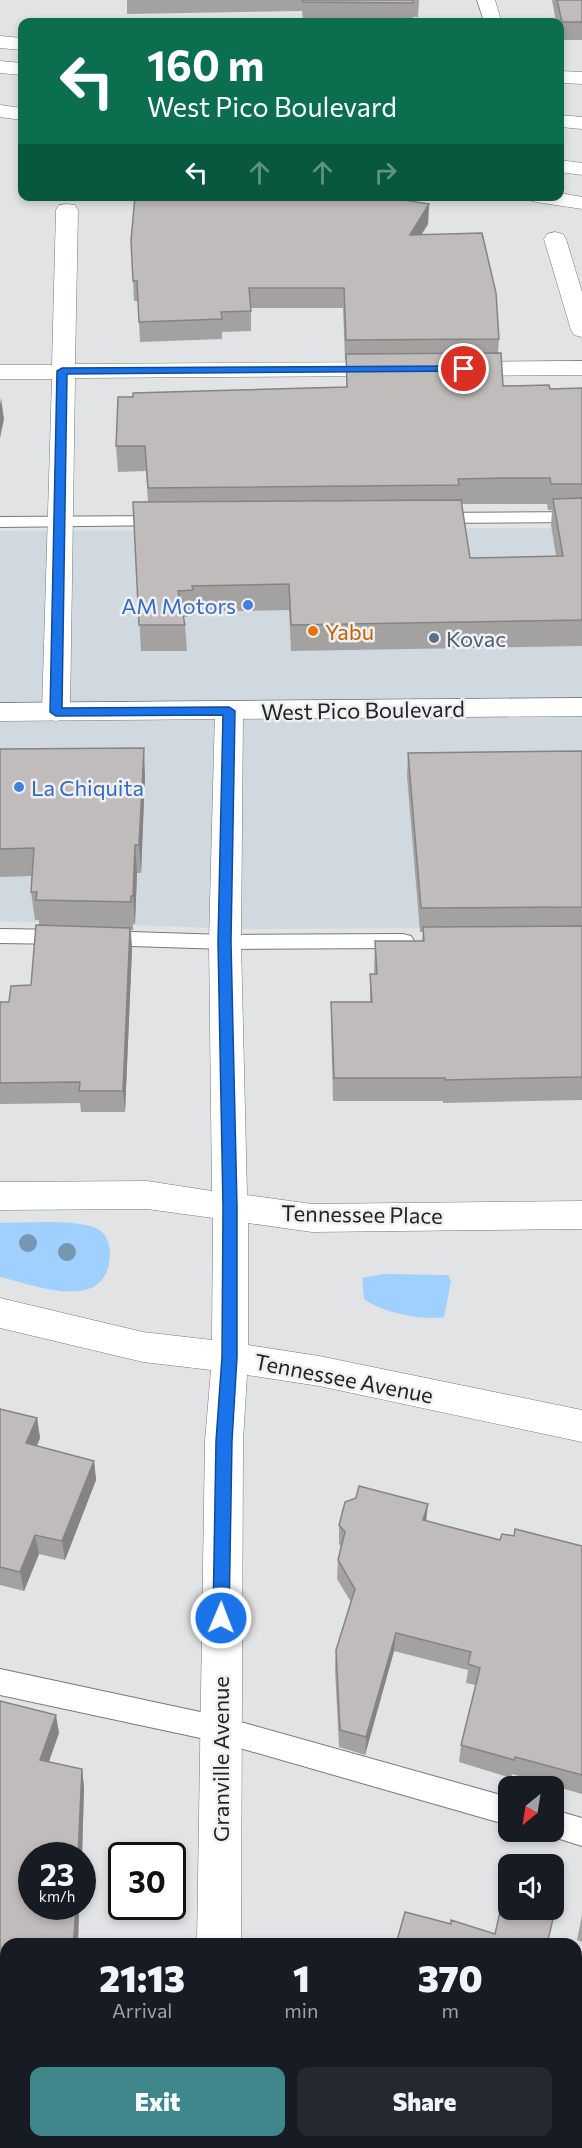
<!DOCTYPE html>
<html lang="en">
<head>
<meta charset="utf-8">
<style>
	:root { --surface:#171b24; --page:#242831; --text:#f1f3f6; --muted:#9ea1a6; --accent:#3f878b }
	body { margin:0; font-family:Commissioner,sans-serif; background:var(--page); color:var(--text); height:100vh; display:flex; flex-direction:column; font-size:22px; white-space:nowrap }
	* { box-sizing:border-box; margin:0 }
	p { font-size:20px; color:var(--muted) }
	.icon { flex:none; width:33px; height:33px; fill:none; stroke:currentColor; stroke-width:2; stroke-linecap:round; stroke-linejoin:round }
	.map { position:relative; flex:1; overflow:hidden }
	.drawer { position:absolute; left:0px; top:1938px; width:582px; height:210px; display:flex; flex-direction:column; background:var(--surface); border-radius:18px 18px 0 0; box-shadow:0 3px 9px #0003 }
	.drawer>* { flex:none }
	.banner { position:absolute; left:18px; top:18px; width:546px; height:183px; border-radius:12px; box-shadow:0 3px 9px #0003; background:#0b6e4f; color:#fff; overflow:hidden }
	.needle { width:39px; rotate:210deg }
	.tools { position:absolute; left:498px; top:1776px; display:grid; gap:12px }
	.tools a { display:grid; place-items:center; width:66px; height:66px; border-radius:12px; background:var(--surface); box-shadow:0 3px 9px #0003; font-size:30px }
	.speed { position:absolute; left:18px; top:1842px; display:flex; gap:12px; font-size:30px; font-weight:700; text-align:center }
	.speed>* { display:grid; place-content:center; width:78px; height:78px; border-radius:50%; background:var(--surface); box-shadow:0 3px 9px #0003; line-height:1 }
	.speed small { font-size:15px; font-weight:400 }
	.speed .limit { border:3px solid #111; border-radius:9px; background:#fff; color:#111 }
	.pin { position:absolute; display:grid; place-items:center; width:51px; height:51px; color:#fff; margin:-26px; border:3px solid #fff; border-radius:50%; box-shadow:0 2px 6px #0007 }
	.me { position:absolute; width:66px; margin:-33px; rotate:1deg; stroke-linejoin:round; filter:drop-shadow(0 0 4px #0008) }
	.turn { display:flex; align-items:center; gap:21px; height:126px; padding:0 30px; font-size:27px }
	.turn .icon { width:78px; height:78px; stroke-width:2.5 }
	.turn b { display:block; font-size:42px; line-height:51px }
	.lanes { display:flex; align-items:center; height:57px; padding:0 30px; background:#0003; justify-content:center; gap:30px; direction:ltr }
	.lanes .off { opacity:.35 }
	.eta { display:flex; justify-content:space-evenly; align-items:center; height:102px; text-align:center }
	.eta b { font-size:36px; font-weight:800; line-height:42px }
	.primary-button { display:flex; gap:12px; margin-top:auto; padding:12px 30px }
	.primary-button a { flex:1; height:69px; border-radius:12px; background:var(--accent); color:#fff; font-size:24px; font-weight:800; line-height:69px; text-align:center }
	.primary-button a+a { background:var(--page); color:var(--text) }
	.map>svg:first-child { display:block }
	.built { fill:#d0d8e0 }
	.green { fill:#a0d0fd }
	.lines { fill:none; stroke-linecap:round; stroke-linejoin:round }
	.lane-casing { stroke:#77797b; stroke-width:2 }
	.street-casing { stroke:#77797b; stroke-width:1 }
	.secondary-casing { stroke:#77797b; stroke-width:1 }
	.highway-casing { stroke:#77797b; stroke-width:1 }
	.lane { fill:#fff; fill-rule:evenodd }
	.street { fill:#fff; fill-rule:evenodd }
	.secondary { fill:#fff; fill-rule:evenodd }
	.highway { fill:#fff; fill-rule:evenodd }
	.tree { fill:#7797b1 }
	.wall { fill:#a4a2a1; fill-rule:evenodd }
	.shaded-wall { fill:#868483 }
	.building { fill:#bfbcbb; stroke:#868483; stroke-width:1.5 }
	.route { fill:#1a73e8; stroke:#114b97; stroke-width:1.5 }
	.shop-dot { fill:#3f7fe0; stroke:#eef0f2; stroke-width:2 }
	.food-dot { fill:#e8710a; stroke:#eef0f2; stroke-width:2 }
	.service-dot { fill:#5c6f8a; stroke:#eef0f2; stroke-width:2 }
	.labels { text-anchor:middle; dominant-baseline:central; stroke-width:5; stroke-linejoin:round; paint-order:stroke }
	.shop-label { font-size:22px; fill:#366cbe; stroke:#eef0f2; text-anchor:end }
	.food-label { font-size:22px; fill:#c56008; stroke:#eef0f2; text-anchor:start }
	.service-label { font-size:22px; fill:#4e5e75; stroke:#eef0f2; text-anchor:start }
	.street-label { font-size:22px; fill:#232425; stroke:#eef0f2 }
</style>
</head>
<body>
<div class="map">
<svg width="582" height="2148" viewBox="0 0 582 2148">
	<rect width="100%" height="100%" fill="#e1e3e5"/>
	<path class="built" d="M582 528V927L251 929 0 921V531Z"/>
	<path class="green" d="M0 1223C26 1223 74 1219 96 1228 107 1233 110 1245 110 1255 107 1315 35 1285 0 1277Z
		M384 1274 448 1275 451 1281 444 1317C422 1321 381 1312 364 1299L362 1278Z"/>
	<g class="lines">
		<defs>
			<path id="lane" d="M582 512V522L433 523 427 522 424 518 427 514 433 513Z
				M163 516 169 517 172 521 169 525 0 527V517Z
				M0 929 64 930 72 932 75 937 72 942 64 944 0 943Z
				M100 931 225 935 403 934 411 936 414 941 411 946 403 948 225 949 100 945 92 943 89 938 92 933Z
				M0 1669 219 1716 508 1797V1825L219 1742 0 1695Z
				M554 1810 582 1818V1846L544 1834 542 1832H554Z"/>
			<path id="street" d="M477 0H495L500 17 498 21H484Z
				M67 204 75 205 78 210 75 364 391 362 399 364 403 369 399 374 391 376 75 378 70 712 66 718 56 721 46 718 42 712 52 379H0V365H52L56 210 59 205Z
				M555 232 563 234 566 239 582 292V337L574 335 571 330 544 239 547 234Z
				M582 361V375L458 376 450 374 446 369 450 364 458 362Z
				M229 702 239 705 243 711 241 942 247 1195 312 1204 582 1201V1229L312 1232 248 1223V1345L319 1356 582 1410V1442L319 1386 247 1375 243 1441 241 1944H197L205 1441 211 1370 143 1362 0 1328V1298L143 1332 212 1340 213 1218 147 1209 0 1210V1182L147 1181 212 1191 209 942 215 711 219 705Z
				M191 2142H239L238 2148H190Z"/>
			<path id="secondary" d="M582 698V716L0 721V703Z"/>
			<path id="highway" d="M0 36 22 38V50L0 48Z
				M0 61 22 63V75L0 73Z
				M560 71 582 72V84L560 83Z
				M0 105 22 108V120L0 117Z
				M560 115 582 117V129L560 127Z
				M560 160 582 163V175L560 172Z
				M560 193 582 197V209L536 202 529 200 526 196H560Z"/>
		</defs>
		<use href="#lane" class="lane-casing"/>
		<use href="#street" class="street-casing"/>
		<use href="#secondary" class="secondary-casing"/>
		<use href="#highway" class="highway-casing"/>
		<use href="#lane" class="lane"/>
		<use href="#street" class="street"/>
		<use href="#secondary" class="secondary"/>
		<use href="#highway" class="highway"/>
	</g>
	<g class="tree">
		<circle cx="28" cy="1243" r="9"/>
		<circle cx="67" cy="1252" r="9"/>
	</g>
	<path class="wall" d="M127 0H419L418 17H413V21L303 20 302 11 127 14Z
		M552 0H582V40H560V22H556Z
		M429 204 428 224 422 234 499 339 498 353 503 386 550 389 582 388V646L291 651 289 610 193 612 194 616 184 617 185 625 187 651H141L133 502H148L146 471 118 472 116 446 133 397 346 387V360H345L343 308H251V331L222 332V339L140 342 138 301H134L131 241ZM462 504H547L548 510H552L551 525 556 556 470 558Z
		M0 749 145 776 141 873H137L135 924H133V930H131L132 949 125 1112H81L80 1103 0 1104V1002H9L31 985 39 925V920H35L31 892 32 876 0 877Z
		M582 751V1100L443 1103V1101H333L331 1025V1002H370V974H374L375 941H422L423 932H420L407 776 408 753Z
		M0 1409 37 1418 40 1438 37 1446 94 1461 96 1480 65 1560 39 1554 24 1591 0 1585Z
		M426 1521 500 1540 514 1536 582 1546V1794L512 1774 511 1778 459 1762 461 1745 476 1685 466 1683 468 1670 394 1651 365 1755 339 1747 335 1669 336 1650 351 1602 337 1579 338 1560 341 1547 339 1544V1525Z
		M0 1701 59 1733 49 1762 82 1769 84 1787 82 1856H32V1906H79L78 1944H6V1985L0 1983Z
		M582 1915V1942L577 1940Z
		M576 2021 582 2023V2148L562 2142H576Z"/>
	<path class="shaded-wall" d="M429 204 428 224 409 254 410 235Z
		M1 398 4 419 0 438V405Z
		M144 748 145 776 141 873 139 845Z
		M135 845 137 873 135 924 133 896Z
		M130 928 132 949 125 1112 123 1091Z
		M37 1418 40 1438 29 1463 26 1443Z
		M94 1461 96 1480 65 1560 62 1541Z
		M428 1504 426 1523 423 1520Z
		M35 1535 39 1554 24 1591 20 1572Z
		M396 1633 394 1651 365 1755 366 1737Z
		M56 1715 59 1733 43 1777 40 1760Z
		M82 1769 84 1787 82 1856H78Z
		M76 1906H79L78 1944H72Z"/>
	<path class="building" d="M303 0H413V3L303 2Z
		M557 0H582V22H562Z
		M135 196H378L429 204 410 235 482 233 496 293 499 339 346 340 344 288H249L251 311 221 312 222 319 139 322 137 281H133L131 241Z
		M501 353 503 386 549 385 550 389 582 388V484H551L550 478H506L458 479 459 485 148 488 145 446H116L118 397H133V393L347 387 346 354Z
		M582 498V620L291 625 289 584 192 586 193 590 178 591 185 625H139L133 502 461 500 470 558 563 556 553 499Z
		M144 748 139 845H135L133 896H131V902L36 900 37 892H31L34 848 0 849V749Z
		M582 751V907L421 908 408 753Z
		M36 925 130 928 123 1091H79L80 1082 0 1083V1002H9L11 986 31 985Z
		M582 926V1077L445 1080V1078H334L331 1002H372L370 974H377L375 941H424L423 927Z
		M0 1409 37 1418 26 1443 94 1461 62 1541 35 1535 20 1572 0 1567Z
		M359 1486 428 1504 423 1520 500 1540 502 1534 514 1536 515 1529 582 1546V1775L515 1757 514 1760 461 1745 480 1668 468 1664 471 1652 396 1633 366 1737 340 1730 336 1650 355 1589 338 1560 345 1532 339 1525 345 1502 356 1498Z
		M0 1701 56 1715 40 1760 82 1769 78 1856H32V1906H76L74 1936 72 1944H6V1970L0 1968Z
		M502 1903 508 1905V1910H523L553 1919 547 1944H396L405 1912 451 1924V1920L495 1934Z
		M576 2021 582 2023V2133L576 2131Z"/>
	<path class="route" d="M464 366 467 367V371L67 374 62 708 229 707 235 711 231 942 237 1207V1357L232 1441 229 1618 227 1624 221 1626 215 1624 213 1618 216 1441 222 1357 223 1207 218 942 223 715 56 716 50 712 57 371 62 368Z"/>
	<g class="shop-dot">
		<circle cx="248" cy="605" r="6"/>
		<circle cx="19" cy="787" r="6"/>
	</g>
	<circle class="food-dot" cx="313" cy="631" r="6"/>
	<circle class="service-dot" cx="434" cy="638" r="6"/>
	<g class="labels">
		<g class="shop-label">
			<text x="236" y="605">AM Motors</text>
			<text x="31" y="787" text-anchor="start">La Chiquita</text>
		</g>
		<g class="food-label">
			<text x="325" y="631">Yabu</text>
		</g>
		<g class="service-label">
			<text x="446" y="638">Kovac</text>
		</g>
		<g class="street-label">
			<text transform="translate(363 710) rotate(-1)">West Pico Boulevard</text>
			<text transform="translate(362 1214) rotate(1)">Tennessee Place</text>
			<text transform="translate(344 1378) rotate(11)">Tennessee Avenue</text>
			<text transform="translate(220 1759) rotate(-90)">Granville Avenue</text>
		</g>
	</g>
</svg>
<div class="tools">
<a><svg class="needle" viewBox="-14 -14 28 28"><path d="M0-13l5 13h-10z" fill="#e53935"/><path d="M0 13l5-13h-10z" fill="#9ea1a6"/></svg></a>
<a><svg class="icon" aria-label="sound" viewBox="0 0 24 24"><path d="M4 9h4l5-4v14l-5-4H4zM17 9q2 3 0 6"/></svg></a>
</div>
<div class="speed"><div>23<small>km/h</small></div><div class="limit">30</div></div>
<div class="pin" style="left:464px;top:369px;background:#d93025"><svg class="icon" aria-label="arrive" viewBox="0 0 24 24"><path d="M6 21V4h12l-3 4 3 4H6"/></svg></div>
<svg class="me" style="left:221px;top:1618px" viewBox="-20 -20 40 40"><circle r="17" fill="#1a73e8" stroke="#fff" stroke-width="3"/><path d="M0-11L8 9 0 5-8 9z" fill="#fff"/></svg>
<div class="banner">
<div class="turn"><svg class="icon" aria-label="left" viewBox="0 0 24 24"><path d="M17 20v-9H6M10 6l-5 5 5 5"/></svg><div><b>160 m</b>West Pico Boulevard</div></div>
<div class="lanes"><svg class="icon" aria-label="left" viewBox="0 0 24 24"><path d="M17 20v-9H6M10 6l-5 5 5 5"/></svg><svg class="icon off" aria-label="ahead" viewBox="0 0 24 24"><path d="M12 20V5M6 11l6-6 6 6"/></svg><svg class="icon off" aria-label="ahead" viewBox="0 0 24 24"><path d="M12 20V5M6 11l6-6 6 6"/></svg><svg class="icon off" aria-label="right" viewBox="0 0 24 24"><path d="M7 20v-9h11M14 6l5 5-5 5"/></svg></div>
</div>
<section class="drawer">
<div class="eta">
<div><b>21:13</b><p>Arrival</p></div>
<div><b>1</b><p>min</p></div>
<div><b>370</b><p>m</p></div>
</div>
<div class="primary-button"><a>Exit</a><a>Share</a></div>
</section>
</div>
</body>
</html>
